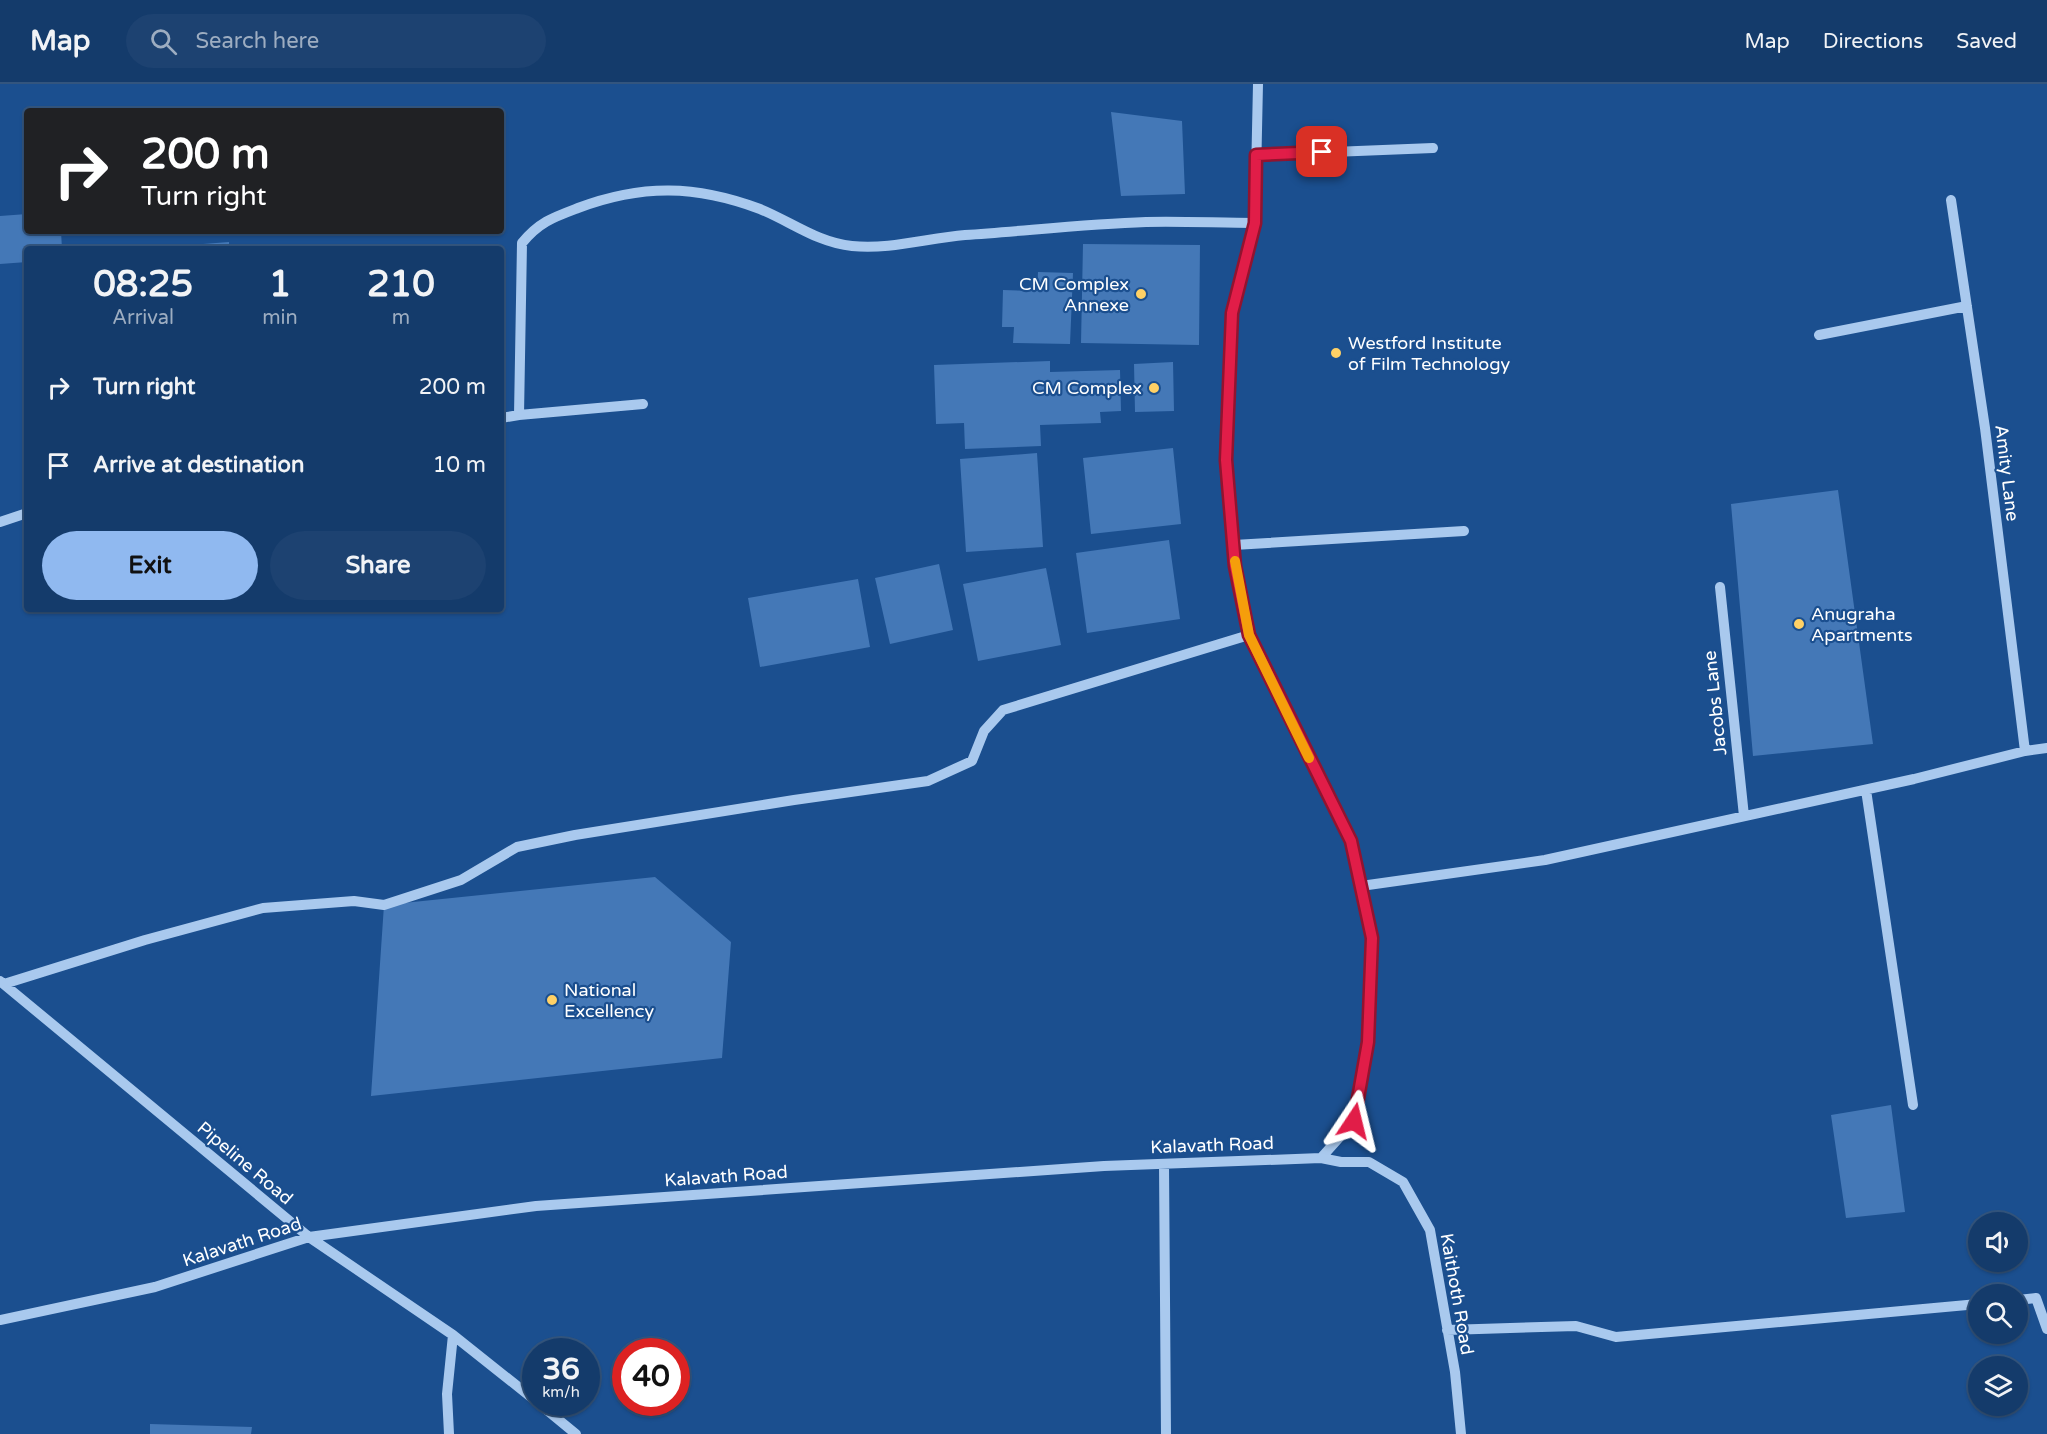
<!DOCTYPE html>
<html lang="en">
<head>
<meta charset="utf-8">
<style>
	:root { --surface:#143b6b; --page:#1d4271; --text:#f1f3f6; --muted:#9dadc1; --line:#33557e; --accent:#90b9f0 }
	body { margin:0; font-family:"Varela Round",sans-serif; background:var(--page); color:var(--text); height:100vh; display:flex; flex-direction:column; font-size:22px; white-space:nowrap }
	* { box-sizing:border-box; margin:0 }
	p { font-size:20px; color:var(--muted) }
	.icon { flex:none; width:33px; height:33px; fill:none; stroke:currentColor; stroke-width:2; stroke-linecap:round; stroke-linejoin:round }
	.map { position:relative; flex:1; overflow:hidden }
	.sheet { position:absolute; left:24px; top:162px; width:480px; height:366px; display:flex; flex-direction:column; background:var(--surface); border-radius:6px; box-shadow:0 2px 4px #0004,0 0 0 2px var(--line) }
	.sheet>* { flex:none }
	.banner { position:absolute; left:24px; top:24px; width:480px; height:126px; border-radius:6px; box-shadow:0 2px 4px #0004,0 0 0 2px var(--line); background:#202124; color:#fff; overflow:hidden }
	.fabs { position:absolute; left:1968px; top:1128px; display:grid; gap:12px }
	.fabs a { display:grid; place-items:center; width:60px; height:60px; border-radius:50%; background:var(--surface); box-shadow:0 2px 4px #0004,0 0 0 2px var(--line); font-size:30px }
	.speed { position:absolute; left:522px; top:1254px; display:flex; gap:12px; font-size:30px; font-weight:700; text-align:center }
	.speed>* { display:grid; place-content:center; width:78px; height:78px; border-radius:50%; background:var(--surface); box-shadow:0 2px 4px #0004,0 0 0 2px var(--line); line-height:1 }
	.speed small { font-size:15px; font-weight:400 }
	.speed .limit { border:9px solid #d22; background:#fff; color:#111 }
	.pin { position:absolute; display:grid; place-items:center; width:51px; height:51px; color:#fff; margin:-26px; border-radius:12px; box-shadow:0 3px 9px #0006 }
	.me { position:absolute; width:66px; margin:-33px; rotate:10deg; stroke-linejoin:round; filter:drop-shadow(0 0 4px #0008) }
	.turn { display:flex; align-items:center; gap:21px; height:126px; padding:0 18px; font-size:27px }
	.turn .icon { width:78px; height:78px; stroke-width:2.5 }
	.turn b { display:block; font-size:42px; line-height:51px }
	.eta { display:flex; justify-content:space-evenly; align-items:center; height:102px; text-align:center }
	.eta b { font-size:36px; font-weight:800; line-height:42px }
	.button { display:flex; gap:12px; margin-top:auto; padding:12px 18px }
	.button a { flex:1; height:69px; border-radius:36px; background:var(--accent); color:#111; font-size:24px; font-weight:800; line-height:69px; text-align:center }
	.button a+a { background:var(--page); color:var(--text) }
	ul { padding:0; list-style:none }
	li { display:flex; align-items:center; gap:18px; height:78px; padding:0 18px }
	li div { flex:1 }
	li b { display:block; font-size:22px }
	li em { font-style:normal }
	header { display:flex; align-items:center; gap:36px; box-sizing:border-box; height:84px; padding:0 30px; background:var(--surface); border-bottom:2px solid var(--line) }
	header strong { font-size:28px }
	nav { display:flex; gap:33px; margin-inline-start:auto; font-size:21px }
	.search { width:420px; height:54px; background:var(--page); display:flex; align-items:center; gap:15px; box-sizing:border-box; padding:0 21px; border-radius:33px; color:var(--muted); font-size:22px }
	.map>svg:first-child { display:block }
	.building { fill:#4478b7 }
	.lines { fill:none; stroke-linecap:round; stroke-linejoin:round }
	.minor { stroke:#a9c9ee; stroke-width:10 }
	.route-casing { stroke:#92132f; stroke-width:15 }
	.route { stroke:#e11d48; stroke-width:10 }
	.slow { stroke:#f59e0b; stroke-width:10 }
	.poi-dot { fill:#ffd166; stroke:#1b4f8f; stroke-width:2 }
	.labels { text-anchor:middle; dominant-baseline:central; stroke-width:4.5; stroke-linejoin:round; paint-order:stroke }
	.poi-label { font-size:18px; fill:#fff; stroke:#1b4f8f; text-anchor:start }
	.street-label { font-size:18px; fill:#fff; stroke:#1b4f8f }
</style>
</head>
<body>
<header>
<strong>Map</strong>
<div class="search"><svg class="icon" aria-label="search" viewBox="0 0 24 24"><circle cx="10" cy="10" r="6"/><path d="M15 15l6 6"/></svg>Search here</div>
<nav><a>Map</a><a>Directions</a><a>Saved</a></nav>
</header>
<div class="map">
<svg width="2047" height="1350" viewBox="0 0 2047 1350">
	<rect width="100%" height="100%" fill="#1b4f8f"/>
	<path class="building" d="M1111 28 1182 37 1185 110 1121 112Z
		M27 130V147H61L62 165H27V178L0 180V132Z
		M229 158V165H164V163Z
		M1083 160 1200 161 1199 261 1081 259Z
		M1038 188 1073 189 1070 260 1013 259 1014 243H1002L1003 206 1037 207Z
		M1050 277V288L1120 286 1121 327 1100 328 1101 339 1040 341 1041 362 965 365 964 339 936 340 934 281Z
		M1173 278 1174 327 1135 328 1134 280Z
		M1173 364 1181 440 1091 450 1083 374Z
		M1037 369 1043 463 966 468 960 375Z
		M1838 406 1873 660 1753 672 1731 420Z
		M1169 456 1180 535 1087 549 1076 469Z
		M939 480 953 546 890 560 875 494Z
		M1046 484 1061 561 978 577 963 500Z
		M858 495 870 563 760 583 748 514Z
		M655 793 731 858 722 974 371 1012 384 821Z
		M1891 1021 1905 1128 1846 1134 1831 1031Z
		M150 1340 252 1343 251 1350H150Z"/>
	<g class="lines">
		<path class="minor" d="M1256 71 1433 64
			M1951 116 1985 344 2025 667
			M1819 251 1967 222
			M519 331 643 320
			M501 334 519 331 522 159C539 138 554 133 578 124 642 100 696 101 760 125 790 137 818 159 852 162 889 166 928 154 965 151 1025 147 1086 140 1146 138 1182 137 1219 139 1255 139
			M0 438 27 429
			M1234 461 1464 447
			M1720 503 1744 732
			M1866 706 1913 1021
			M1361 802 1545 776 1914 695 2025 667 2047 664
			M0 897 309 1153 453 1251 536 1317
			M4 900 145 856 263 824 354 817 384 821 461 796 517 763 575 751 794 716 928 697 972 677 984 647 1003 626 1249 551
			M1321 1074 1341 1078H1369L1403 1098 1430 1146 1455 1288 1461 1350
			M1164 1080 1166 1350
			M2018 1216 2036 1214 2047 1245
			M0 1236 155 1203 309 1153 536 1122 1104 1082 1321 1074 1354 1037 1368 958 1372 854 1351 757 1249 551 1235 482 1226 376 1232 229 1255 139 1258 0
			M1447 1246 1576 1242 1616 1253 1978 1220
			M537 1318 576 1350
			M449 1350 447 1310 453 1251"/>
	</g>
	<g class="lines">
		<defs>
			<path id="route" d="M1322 68 1256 71 1255 139 1232 229 1226 376 1235 482 1249 551 1351 757 1372 854 1368 958 1354 1037"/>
		</defs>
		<use href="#route" class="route-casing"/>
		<use href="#route" class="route"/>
		<path class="slow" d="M1235 477 1249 551 1309 674"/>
	</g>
	<g class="poi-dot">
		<circle cx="1141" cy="210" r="6"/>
		<circle cx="1336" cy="269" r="6"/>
		<circle cx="1154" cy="304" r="6"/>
		<circle cx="1799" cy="540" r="6"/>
		<circle cx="552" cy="916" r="6"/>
	</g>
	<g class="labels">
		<g class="poi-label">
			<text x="1129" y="200" text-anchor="end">CM Complex<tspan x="1129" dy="21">Annexe</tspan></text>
			<text x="1348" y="259">Westford Institute<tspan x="1348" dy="21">of Film Technology</tspan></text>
			<text x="1142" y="304" text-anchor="end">CM Complex</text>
			<text x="1811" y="530">Anugraha<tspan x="1811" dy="21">Apartments</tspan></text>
			<text x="564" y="906">National<tspan x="564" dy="21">Excellency</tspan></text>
		</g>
		<g class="street-label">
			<text transform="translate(2007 389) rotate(83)">Amity Lane</text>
			<text transform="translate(1715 619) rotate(-96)">Jacobs Lane</text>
			<text transform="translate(1212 1061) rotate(-2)">Kalavath Road</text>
			<text transform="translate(245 1079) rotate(40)">Pipeline Road</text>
			<text transform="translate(726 1092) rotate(-4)">Kalavath Road</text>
			<text transform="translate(242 1158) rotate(-18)">Kalavath Road</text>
			<text transform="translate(1457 1210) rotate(80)">Kaithoth Road</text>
		</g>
	</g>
</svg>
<div class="fabs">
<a><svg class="icon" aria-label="sound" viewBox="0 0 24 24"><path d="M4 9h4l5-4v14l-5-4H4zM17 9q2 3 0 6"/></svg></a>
<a><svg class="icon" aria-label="search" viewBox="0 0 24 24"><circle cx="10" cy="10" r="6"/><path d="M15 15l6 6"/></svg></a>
<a><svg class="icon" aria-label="layers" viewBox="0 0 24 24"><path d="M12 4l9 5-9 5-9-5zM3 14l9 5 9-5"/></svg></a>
</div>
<div class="speed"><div>36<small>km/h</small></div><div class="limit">40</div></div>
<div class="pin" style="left:1322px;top:68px;background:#d93025"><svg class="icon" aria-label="arrive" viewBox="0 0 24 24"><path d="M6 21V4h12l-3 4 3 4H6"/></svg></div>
<svg class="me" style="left:1354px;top:1037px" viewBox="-20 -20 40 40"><path d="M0-17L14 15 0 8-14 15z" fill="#e11d48" stroke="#fff" stroke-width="4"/></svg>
<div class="banner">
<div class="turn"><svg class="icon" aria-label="right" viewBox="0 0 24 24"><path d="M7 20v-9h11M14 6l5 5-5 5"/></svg><div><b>200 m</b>Turn right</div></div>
</div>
<section class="sheet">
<div class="eta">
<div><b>08:25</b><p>Arrival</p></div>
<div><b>1</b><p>min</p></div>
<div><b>210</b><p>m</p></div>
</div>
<ul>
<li><svg class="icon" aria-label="right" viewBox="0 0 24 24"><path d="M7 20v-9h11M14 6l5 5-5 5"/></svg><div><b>Turn right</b></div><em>200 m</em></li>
<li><svg class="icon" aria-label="arrive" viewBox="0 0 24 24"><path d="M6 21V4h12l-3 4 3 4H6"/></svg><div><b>Arrive at destination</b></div><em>10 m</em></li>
</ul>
<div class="button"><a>Exit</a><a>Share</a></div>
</section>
</div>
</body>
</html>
